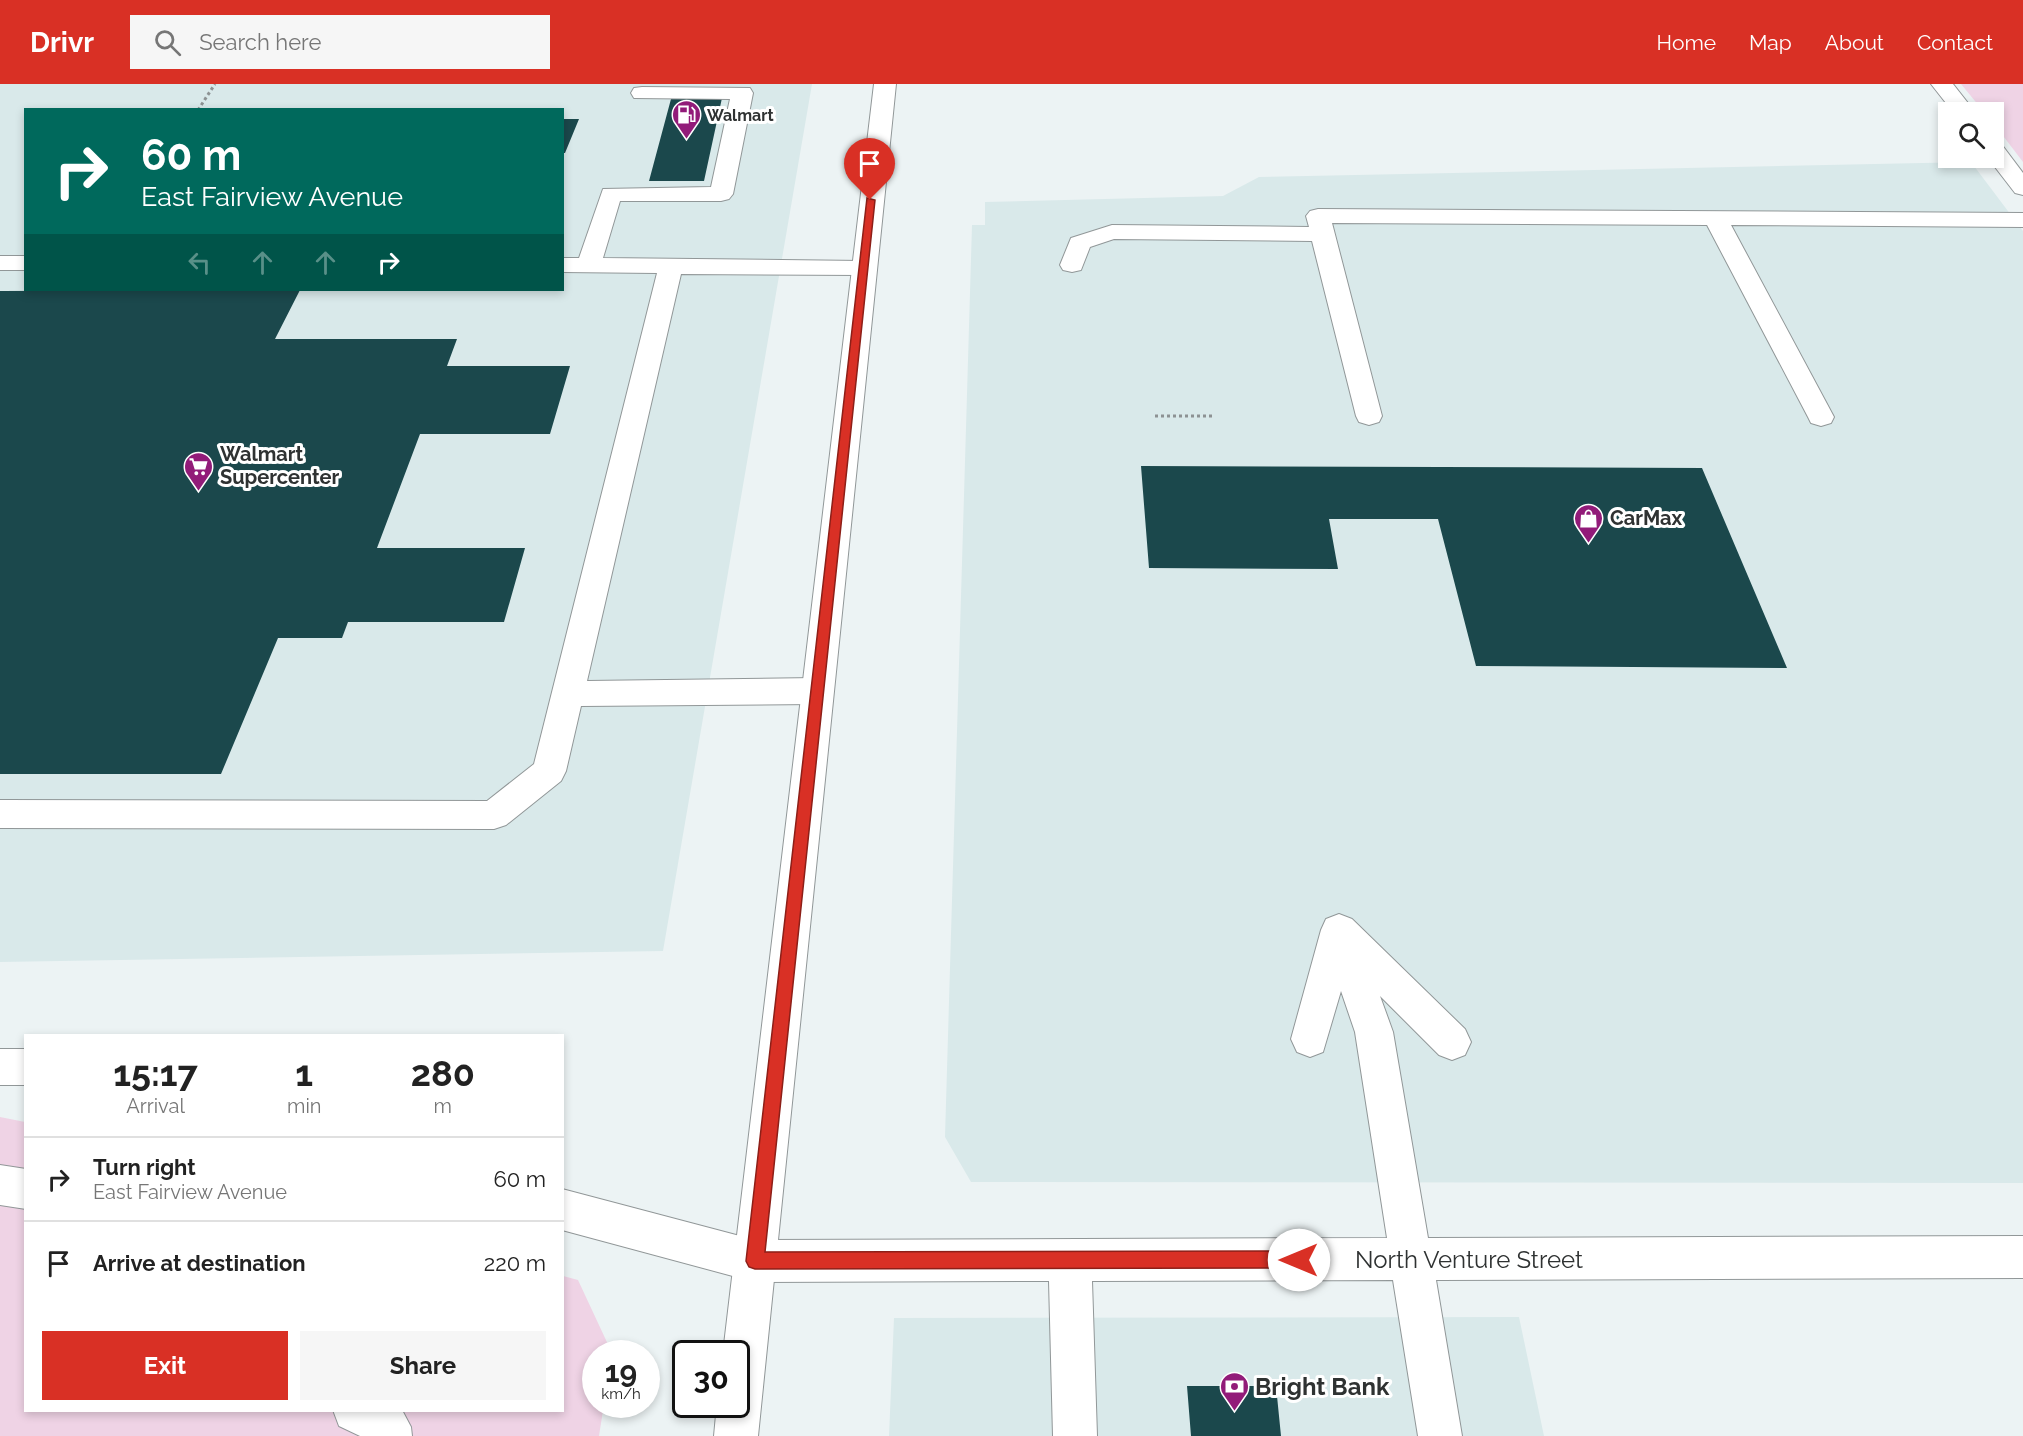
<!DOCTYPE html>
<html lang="en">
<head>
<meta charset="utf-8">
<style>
	:root { --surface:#fff; --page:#f6f6f6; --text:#222; --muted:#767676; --line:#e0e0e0; --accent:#d93025 }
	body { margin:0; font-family:Raleway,sans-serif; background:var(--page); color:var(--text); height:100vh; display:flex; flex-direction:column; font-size:22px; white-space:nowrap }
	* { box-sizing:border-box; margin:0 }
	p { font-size:20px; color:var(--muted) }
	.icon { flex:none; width:33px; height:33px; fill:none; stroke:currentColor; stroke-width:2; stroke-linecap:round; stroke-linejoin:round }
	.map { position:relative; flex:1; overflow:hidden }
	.sheet { position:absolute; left:24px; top:950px; width:540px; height:378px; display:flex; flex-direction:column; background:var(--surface); border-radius:0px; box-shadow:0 3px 9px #0003 }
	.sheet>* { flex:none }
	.hud { position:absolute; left:24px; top:24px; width:540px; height:183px; border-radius:0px; box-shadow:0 3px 9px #0003; background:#00695c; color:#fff; overflow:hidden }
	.controls { position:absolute; left:1938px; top:18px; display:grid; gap:12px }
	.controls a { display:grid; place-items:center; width:66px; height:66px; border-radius:0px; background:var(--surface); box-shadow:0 3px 9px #0003; font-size:30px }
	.speed { position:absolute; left:582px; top:1256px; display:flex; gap:12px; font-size:30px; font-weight:700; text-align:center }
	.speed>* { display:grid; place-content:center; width:78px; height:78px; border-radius:50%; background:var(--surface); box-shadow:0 3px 9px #0003; line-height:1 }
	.speed small { font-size:15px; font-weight:400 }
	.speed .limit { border:3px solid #111; border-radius:9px; background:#fff; color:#111 }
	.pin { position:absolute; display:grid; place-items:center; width:51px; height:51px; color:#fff; margin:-62px -26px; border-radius:50% 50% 50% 0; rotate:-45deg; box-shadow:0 0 6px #0007 }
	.pin .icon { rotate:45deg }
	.me { position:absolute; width:66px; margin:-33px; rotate:270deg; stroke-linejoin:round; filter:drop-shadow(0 0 4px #0008) }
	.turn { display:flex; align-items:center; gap:21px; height:126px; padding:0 18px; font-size:27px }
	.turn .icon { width:78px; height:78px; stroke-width:2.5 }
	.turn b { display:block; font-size:42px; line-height:51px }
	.lanes { display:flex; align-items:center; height:57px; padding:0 18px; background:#0003; justify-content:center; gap:30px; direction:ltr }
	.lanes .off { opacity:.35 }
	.eta { display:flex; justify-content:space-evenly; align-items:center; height:102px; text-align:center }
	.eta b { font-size:36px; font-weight:700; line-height:42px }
	.primary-button { display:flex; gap:12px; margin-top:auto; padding:12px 18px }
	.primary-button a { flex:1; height:69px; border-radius:0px; background:var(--accent); color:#fff; font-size:24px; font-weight:700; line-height:69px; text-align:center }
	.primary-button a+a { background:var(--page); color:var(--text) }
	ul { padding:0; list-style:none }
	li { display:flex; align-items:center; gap:18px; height:84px; padding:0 18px; border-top:2px solid var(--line) }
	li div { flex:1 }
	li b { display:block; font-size:22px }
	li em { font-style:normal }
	header { display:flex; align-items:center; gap:36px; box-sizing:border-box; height:84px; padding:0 30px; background:var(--accent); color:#fff }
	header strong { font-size:28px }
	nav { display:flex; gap:33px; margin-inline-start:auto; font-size:21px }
	.search { width:420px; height:54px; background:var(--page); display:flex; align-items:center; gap:15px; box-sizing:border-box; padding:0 21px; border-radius:0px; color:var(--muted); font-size:22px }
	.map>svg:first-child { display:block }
	.built { fill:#d9e9ea; fill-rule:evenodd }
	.green { fill:#efd3e5 }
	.building { fill:#1b484c }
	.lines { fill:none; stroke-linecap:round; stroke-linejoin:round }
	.minor-casing { stroke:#919798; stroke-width:2 }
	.major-casing { stroke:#919798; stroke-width:2 }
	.path { stroke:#8d9293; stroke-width:3; stroke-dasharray:3 3; stroke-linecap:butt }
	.minor { fill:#fff; fill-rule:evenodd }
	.major { fill:#fff; fill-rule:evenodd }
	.route { fill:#d93025; stroke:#8d1f18; stroke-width:1.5 }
	.labels { text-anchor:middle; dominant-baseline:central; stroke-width:6; stroke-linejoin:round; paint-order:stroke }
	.far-poi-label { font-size:16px; font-weight:bold; fill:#2f3232; stroke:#fff; text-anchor:start }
	.poi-label { font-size:20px; font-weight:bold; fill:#2f3232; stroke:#fff; text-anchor:start }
	.near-street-label { font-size:24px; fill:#2f3232; stroke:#fff }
	.near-poi-label { font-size:24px; font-weight:bold; fill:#2f3232; stroke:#fff; text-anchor:start }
</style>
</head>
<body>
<header>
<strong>Drivr</strong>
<div class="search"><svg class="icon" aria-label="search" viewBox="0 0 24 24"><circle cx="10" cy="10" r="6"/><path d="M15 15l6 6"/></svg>Search here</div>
<nav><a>Home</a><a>Map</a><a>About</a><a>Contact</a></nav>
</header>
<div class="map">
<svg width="2023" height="1352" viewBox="0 0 2023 1352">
	<rect width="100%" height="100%" fill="#ecf3f4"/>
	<path class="built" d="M0 0H812L663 867 0 878ZM26 26H562V206H26Z
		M1971 78 2023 147V1099L971 1098 945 1053 972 141H985V118L1223 112 1259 93Z
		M1519 1233 1544 1352H889L894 1234Z"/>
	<path class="green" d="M1961 0H2023V78L1994 40V28H1984Z
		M0 1033 25 1038 26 1326H562L563 1192 578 1196 612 1269H596V1320H604L599 1352H0Z"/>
	<path class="building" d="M722 14 704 97H649L671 15Z
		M562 35H579L565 69H562Z
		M300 206 275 255H457L447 282H570L550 350H420L377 464H525L504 538H348L342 554H278L221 690H0V207Z
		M1141 382 1702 384 1787 584 1476 582 1438 435H1329L1338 485 1149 484Z
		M1187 1302H1276L1281 1352H1191Z"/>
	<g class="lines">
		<defs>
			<path id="minor" d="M1931 0H1953L1975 28H1953Z
				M642 3 750 4 753 9 733 110 729 115 721 117H620L603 174 862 177 871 179 874 184 871 189 862 191 681 190 587 597 816 594 827 598 832 607 827 616 816 620 581 622 566 687 561 697 506 741 494 745 0 744V716L487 717 534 680 657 189 562 188V174H579L603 105 711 103 730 15 634 14 631 9 634 4Z
				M1994 59 2002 61 2023 89V111L2015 109 1988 74H1994Z
				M1318 125 2023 129V143L1731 141 1834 333 1831 339 1821 342 1811 339 1808 333 1707 141 1332 139 1382 332 1379 338 1369 341 1359 338 1356 332 1312 157 1114 155 1090 163 1081 186 1072 188 1063 186 1060 181 1071 154 1112 141 1309 143 1306 132 1310 127Z
				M0 172H26V186H0Z
				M1339 830 1352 835 1465 945 1471 958 1465 971 1452 976 1439 971 1380 912 1393 948 1428 1154 2023 1152V1194L1436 1196 1462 1352H1418L1393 1196 1092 1197 1097 1352H1053L1049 1197 755 1198 562 1146V1105L755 1156 1387 1154 1355 948 1341 907 1323 968 1310 973 1297 968 1291 955 1321 846 1326 835Z
				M0 965H26V1001H0Z
				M0 1081 26 1085V1125L0 1121Z
				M333 1326H402L411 1343 412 1352H360L339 1342Z"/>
			<path id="major" d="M874 0H896L758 1352H714L717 1320H736V1269H723Z"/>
		</defs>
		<use href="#minor" class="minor-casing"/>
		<use href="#major" class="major-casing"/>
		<path class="path" d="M198 26 215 0
			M1155 332H1213"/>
		<use href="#minor" class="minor"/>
		<use href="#major" class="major"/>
	</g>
	<path class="route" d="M867 114 875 116 765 1168 1299 1167 1305 1170 1307 1176 1305 1182 1299 1184 755 1185 749 1183 746 1177Z"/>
	<defs>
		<symbol id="fuel-pin" viewBox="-11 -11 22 30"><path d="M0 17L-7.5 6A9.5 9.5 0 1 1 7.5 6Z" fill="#921b79" stroke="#fff"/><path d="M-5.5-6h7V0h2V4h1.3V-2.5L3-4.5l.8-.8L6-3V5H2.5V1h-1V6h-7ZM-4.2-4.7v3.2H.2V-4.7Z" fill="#fff"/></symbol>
		<symbol id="supermarket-pin" viewBox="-11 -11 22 30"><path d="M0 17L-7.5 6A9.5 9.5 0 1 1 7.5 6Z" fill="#921b79" stroke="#fff"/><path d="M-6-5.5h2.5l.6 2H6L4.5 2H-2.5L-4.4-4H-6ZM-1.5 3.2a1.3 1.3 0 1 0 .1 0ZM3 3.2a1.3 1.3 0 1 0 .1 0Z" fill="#fff"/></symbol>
		<symbol id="shop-pin" viewBox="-11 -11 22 30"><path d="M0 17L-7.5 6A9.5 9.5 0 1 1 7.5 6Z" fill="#921b79" stroke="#fff"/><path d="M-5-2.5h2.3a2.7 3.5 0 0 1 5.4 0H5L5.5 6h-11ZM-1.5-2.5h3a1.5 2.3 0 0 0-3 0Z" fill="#fff"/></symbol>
		<symbol id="bank-pin" viewBox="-11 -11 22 30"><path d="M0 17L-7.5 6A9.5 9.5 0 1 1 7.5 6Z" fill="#921b79" stroke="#fff"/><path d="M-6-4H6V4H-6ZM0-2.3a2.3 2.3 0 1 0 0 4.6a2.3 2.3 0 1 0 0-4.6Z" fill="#fff"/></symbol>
	</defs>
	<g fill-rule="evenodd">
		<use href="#fuel-pin" x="670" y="14" width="33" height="45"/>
		<use href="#supermarket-pin" x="182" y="366" width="33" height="45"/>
		<use href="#shop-pin" x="1572" y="418" width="33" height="45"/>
		<use href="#bank-pin" x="1218" y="1286" width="33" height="45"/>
	</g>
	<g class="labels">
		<g class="far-poi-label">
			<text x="707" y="31">Walmart</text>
		</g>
		<g class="poi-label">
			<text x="220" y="370">Walmart<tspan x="220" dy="23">Supercenter</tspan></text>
			<text x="1610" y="434">CarMax</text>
		</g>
		<g class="near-street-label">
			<text x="1469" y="1175">North Venture Street</text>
		</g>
		<g class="near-poi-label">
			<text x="1255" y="1302">Bright Bank</text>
		</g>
	</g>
</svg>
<div class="controls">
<a><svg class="icon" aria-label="search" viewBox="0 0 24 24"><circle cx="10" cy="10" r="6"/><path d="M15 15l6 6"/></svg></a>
</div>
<div class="speed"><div>19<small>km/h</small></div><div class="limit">30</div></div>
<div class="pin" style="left:870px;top:116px;background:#d93025"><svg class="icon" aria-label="arrive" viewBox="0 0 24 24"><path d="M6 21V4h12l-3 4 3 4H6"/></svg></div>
<svg class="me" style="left:1299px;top:1176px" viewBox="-20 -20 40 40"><circle r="19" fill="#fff"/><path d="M0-13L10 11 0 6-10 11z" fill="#d93025"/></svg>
<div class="hud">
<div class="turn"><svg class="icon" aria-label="right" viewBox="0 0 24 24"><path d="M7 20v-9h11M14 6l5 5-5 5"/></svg><div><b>60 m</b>East Fairview Avenue</div></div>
<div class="lanes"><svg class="icon off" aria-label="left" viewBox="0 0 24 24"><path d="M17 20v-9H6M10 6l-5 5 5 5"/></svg><svg class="icon off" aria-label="ahead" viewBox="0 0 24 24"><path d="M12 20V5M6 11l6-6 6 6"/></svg><svg class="icon off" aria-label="ahead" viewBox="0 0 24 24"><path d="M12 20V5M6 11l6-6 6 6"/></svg><svg class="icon" aria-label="right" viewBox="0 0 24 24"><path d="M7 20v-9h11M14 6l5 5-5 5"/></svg></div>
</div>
<section class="sheet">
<div class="eta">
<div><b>15:17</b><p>Arrival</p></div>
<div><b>1</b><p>min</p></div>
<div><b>280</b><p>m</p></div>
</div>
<ul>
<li><svg class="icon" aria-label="right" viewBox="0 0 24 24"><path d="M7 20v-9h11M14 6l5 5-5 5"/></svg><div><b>Turn right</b><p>East Fairview Avenue</p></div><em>60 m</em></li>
<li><svg class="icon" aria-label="arrive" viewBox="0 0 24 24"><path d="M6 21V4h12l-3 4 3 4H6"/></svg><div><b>Arrive at destination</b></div><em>220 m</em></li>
</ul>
<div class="primary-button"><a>Exit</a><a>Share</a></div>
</section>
</div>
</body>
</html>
